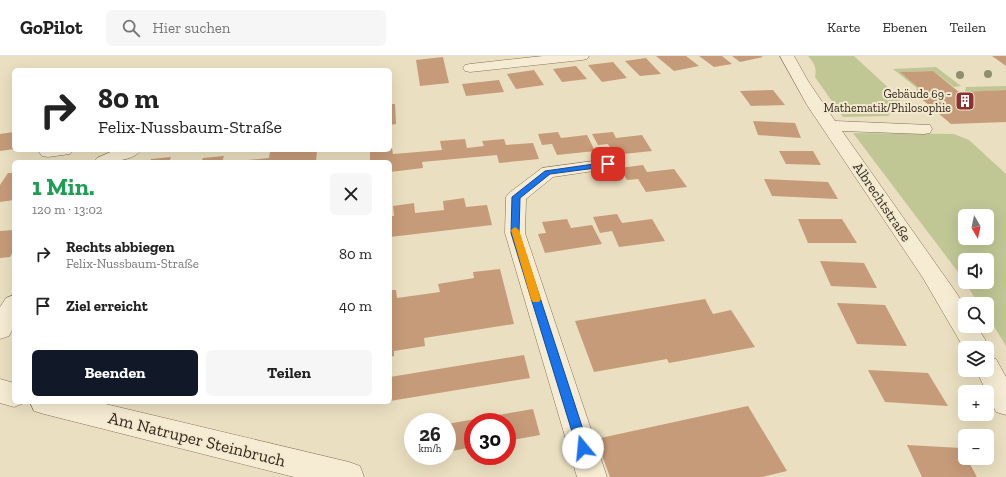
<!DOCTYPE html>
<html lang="de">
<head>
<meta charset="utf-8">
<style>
	:root { --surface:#fff; --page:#f6f6f6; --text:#222; --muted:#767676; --line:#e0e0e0; --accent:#111827 }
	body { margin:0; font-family:"Zilla Slab",serif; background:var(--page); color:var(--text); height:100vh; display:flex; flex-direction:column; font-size:15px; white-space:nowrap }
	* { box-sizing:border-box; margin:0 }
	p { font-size:13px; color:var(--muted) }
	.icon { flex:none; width:22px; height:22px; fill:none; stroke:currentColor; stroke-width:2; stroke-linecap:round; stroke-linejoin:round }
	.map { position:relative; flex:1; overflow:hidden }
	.side { position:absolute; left:12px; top:104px; width:380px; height:244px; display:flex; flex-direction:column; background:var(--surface); border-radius:6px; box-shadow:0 4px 16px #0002 }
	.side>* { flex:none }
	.guide { position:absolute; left:12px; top:12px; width:380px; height:84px; border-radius:6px; box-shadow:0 4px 16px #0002; background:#fff; color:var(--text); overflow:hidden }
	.needle { width:26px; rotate:171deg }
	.buttons { position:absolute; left:958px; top:153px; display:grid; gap:8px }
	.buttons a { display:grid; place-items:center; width:36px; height:36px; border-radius:6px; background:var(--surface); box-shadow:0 4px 16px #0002; font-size:20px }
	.speed { position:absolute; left:404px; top:357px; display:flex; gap:8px; font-size:20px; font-weight:700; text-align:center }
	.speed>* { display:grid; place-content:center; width:52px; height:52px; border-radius:50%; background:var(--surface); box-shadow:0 4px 16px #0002; line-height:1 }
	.speed small { font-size:10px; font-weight:400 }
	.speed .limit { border:6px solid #d22; background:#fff; color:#111 }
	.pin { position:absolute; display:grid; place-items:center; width:34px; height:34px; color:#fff; margin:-17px; border-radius:8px; box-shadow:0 2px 6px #0006 }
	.me { position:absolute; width:44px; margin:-22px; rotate:343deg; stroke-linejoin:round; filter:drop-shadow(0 0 3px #0008) }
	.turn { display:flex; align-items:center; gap:14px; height:84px; padding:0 20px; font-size:18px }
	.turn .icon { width:52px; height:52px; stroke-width:2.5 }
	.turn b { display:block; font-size:28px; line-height:34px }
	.round { display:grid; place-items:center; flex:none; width:42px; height:42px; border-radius:6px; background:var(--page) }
	.headline { display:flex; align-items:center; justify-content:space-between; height:68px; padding:0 20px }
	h1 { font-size:24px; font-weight:700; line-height:30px; color:#1e9e55 }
	.button { display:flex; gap:8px; margin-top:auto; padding:8px 20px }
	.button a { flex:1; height:46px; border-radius:6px; background:var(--accent); color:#fff; font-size:16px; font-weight:700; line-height:46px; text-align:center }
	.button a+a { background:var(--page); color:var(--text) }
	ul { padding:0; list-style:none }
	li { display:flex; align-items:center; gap:12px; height:52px; padding:0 20px }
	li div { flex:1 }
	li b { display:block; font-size:15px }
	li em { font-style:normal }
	header { display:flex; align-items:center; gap:24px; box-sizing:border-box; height:56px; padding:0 20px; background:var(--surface); border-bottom:1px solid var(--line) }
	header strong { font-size:19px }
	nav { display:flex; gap:22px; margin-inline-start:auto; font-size:14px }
	.search { width:280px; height:36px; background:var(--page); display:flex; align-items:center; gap:10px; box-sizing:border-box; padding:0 14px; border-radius:6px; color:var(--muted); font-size:15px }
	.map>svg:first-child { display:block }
	.green { fill:#c0c795; fill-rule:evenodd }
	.building { fill:#c69b79 }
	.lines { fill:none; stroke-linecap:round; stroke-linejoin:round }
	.minor-casing { stroke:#82705a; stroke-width:1 }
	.minor { fill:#f6ecd3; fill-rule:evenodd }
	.tree { fill:#8e8f6b }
	.route { fill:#1a73e8; stroke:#114b97 }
	.slow { fill:#f59e0b }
	.labels { text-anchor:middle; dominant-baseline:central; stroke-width:4; stroke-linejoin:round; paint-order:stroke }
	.far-poi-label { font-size:12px; fill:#33281d; stroke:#f2e9cf; text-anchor:end }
	.street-label { font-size:14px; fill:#33281d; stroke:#f2e9cf }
	.near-street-label { font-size:17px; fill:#33281d; stroke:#f2e9cf }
</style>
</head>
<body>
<header>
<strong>GoPilot</strong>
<div class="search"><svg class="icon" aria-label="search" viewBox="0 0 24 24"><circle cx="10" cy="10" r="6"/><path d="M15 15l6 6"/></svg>Hier suchen</div>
<nav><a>Karte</a><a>Ebenen</a><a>Teilen</a></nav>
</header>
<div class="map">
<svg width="1006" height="421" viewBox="0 0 1006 421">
	<rect width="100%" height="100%" fill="#eadfc0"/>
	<path class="green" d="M808 0H854L894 37 900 43V48L888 60 843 61 815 21C817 12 814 7 808 0Z
		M936 11 961 30 954 31 933 15 901 16 927 39H917L915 36 917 32 893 13Z
		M1006 30V34L965 36 966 31Z
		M853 77 954 78 969 84 1006 118V290L987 259V248H979L958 216ZM965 160H987V182H965ZM965 204H987V226H965Z"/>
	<path class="building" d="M656 0H686L699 10 674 15Z
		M699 0H722L732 8 714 11Z
		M732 0H761L763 1 740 6Z
		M992 0H1006V10Z
		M443 1 449 27 420 30 416 4Z
		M646 2 661 18 640 20 625 5Z
		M613 6 627 22 602 26 588 9Z
		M576 10 587 23 562 26 553 13Z
		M534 14 544 29 516 33 507 18Z
		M933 15 959 36 1006 34V66L951 68 917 39H927L900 16Z
		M499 24 504 36 466 40 462 28Z
		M773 34 785 49 751 50 740 35Z
		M390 48H395L396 68 390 69Z
		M753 65 795 67 801 82 758 79Z
		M14 76V93L0 95V78Z
		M558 76 561 82 587 79 595 95 557 99 552 88 542 89 538 78Z
		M613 76 616 82 642 79 652 95 614 99 608 88 598 89 592 78Z
		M465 83 467 92 484 90 482 85 504 83 506 89 533 87 539 103 499 107 497 99 422 106 423 112 390 116V106H381V104L370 106V94H390V92H392L393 98 442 94 440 85Z
		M303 94H317L316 106H247L248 104 269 102 270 96Z
		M779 95H813L821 109 786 108Z
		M224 100 222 106H201L203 102Z
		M171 101 169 106H150L151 103Z
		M643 109 647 116 674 113 687 131 646 136 638 123 627 124 620 112Z
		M8 117H14V144L0 146V129Z
		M764 123 828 126 838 143 772 140Z
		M464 142 466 151 487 149 492 169 390 181V160H394L393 150 414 147 415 157 444 154 443 145Z
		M617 158 622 167 652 163 665 185 619 191 612 175 600 177 593 161Z
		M567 163 571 172 592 169 602 188 545 197 538 178 546 177 542 166Z
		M798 163H842L857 187H808Z
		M14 174V194L10 201 0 202V175Z
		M820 205 864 207 877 232 831 230Z
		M500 213 514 268 424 282 425 290 394 295V300L390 301V234H396L397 242 440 236 438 228 474 222 473 216Z
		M705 243 713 258 731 254 755 291 669 307 667 303 594 316 575 265Z
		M837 247 885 249 907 290 857 288Z
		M524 299 530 322 390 345V321Z
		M868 314 928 317 948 350 885 346Z
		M748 350 787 415 762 421H610L596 383Z
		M533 353 540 379 507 385V366H473V391L447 396V368Z
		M907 389 961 392 977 421H922Z"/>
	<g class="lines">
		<defs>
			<path id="minor" d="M543 0H589L587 3 582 4 470 16 465 15 463 12 465 9 470 8Z
				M780 0H794L808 25 835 65 930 69 932 73 930 77 924 78 842 75 955 235 965 250V270H977L990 292 987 297V292H965V294L923 222 807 49Z
				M41 94H73L70 98 48 101 42 100 39 96Z
				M115 94H141C133 106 107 106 94 106L97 102Z
				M608 103 614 104 617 108 614 112 553 121 526 143 525 177 607 421H577L505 177 506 141 509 137 542 112Z
				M14 239V270L9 280 0 283V251L6 242Z
				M987 300 996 303 1006 321V359L996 356 976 314H987Z
				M0 323 14 327V346H24V347L14 351 0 347Z
				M30 346H97L349 406 360 410 364 421H294L44 358 34 355Z"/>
		</defs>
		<use href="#minor" class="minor-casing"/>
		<use href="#minor" class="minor"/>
	</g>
	<g class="tree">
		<circle cx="988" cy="18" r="4"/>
		<circle cx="960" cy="19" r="4"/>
	</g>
	<path class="route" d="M608 106 611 107V110L550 118 520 142 519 177 589 392 587 396 583 397 579 396 577 392 511 177 512 141 545 115Z"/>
	<path class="slow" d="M515 171 519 174 541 243 539 246H533L531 243 511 174Z"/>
	<defs>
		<symbol id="building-square" viewBox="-11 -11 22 22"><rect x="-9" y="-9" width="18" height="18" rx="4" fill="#8d2f2e" stroke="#f2e9cf"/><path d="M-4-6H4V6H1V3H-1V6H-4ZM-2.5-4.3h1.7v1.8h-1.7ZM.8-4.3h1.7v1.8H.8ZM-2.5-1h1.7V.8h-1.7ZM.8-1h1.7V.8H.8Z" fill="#fff"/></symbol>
	</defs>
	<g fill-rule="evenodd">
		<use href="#building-square" x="954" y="34" width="22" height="22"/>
	</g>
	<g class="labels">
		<g class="far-poi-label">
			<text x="951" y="38">Gebäude 69 -<tspan x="951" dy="14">Mathematik/Philosophie</tspan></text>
		</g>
		<g class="street-label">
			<text transform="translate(882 146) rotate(56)">Albrechtstraße</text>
		</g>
		<g class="near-street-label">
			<text transform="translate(197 383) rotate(14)">Am Natruper Steinbruch</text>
		</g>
	</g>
</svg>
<div class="buttons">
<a><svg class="needle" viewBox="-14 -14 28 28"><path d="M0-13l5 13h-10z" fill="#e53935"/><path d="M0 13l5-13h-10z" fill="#767676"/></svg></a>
<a><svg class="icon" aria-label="sound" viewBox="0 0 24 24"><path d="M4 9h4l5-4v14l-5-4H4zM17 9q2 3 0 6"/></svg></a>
<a><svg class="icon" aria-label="search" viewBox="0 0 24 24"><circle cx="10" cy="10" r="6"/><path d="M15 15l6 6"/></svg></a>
<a><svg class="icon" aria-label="layers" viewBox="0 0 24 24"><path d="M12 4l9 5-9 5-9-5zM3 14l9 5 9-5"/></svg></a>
<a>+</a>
<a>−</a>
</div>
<div class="speed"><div>26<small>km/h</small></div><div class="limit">30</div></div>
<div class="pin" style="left:608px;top:108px;background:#d93025"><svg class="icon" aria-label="arrive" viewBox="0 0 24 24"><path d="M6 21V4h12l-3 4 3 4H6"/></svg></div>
<svg class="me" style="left:583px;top:392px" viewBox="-20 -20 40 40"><circle r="19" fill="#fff"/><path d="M0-13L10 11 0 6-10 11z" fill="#1a73e8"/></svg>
<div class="guide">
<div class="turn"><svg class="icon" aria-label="right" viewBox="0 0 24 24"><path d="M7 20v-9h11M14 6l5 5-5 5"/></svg><div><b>80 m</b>Felix-Nussbaum-Straße</div></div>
</div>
<section class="side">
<div class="headline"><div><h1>1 Min.</h1><p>120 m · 13:02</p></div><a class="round"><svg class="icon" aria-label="close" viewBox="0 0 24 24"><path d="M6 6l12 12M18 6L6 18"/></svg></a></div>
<ul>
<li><svg class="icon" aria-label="right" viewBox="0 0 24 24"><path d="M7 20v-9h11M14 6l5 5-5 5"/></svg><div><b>Rechts abbiegen</b><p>Felix-Nussbaum-Straße</p></div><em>80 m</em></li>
<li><svg class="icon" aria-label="arrive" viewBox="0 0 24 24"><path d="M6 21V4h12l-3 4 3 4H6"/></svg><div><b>Ziel erreicht</b></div><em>40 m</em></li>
</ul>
<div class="button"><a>Beenden</a><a>Teilen</a></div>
</section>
</div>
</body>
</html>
